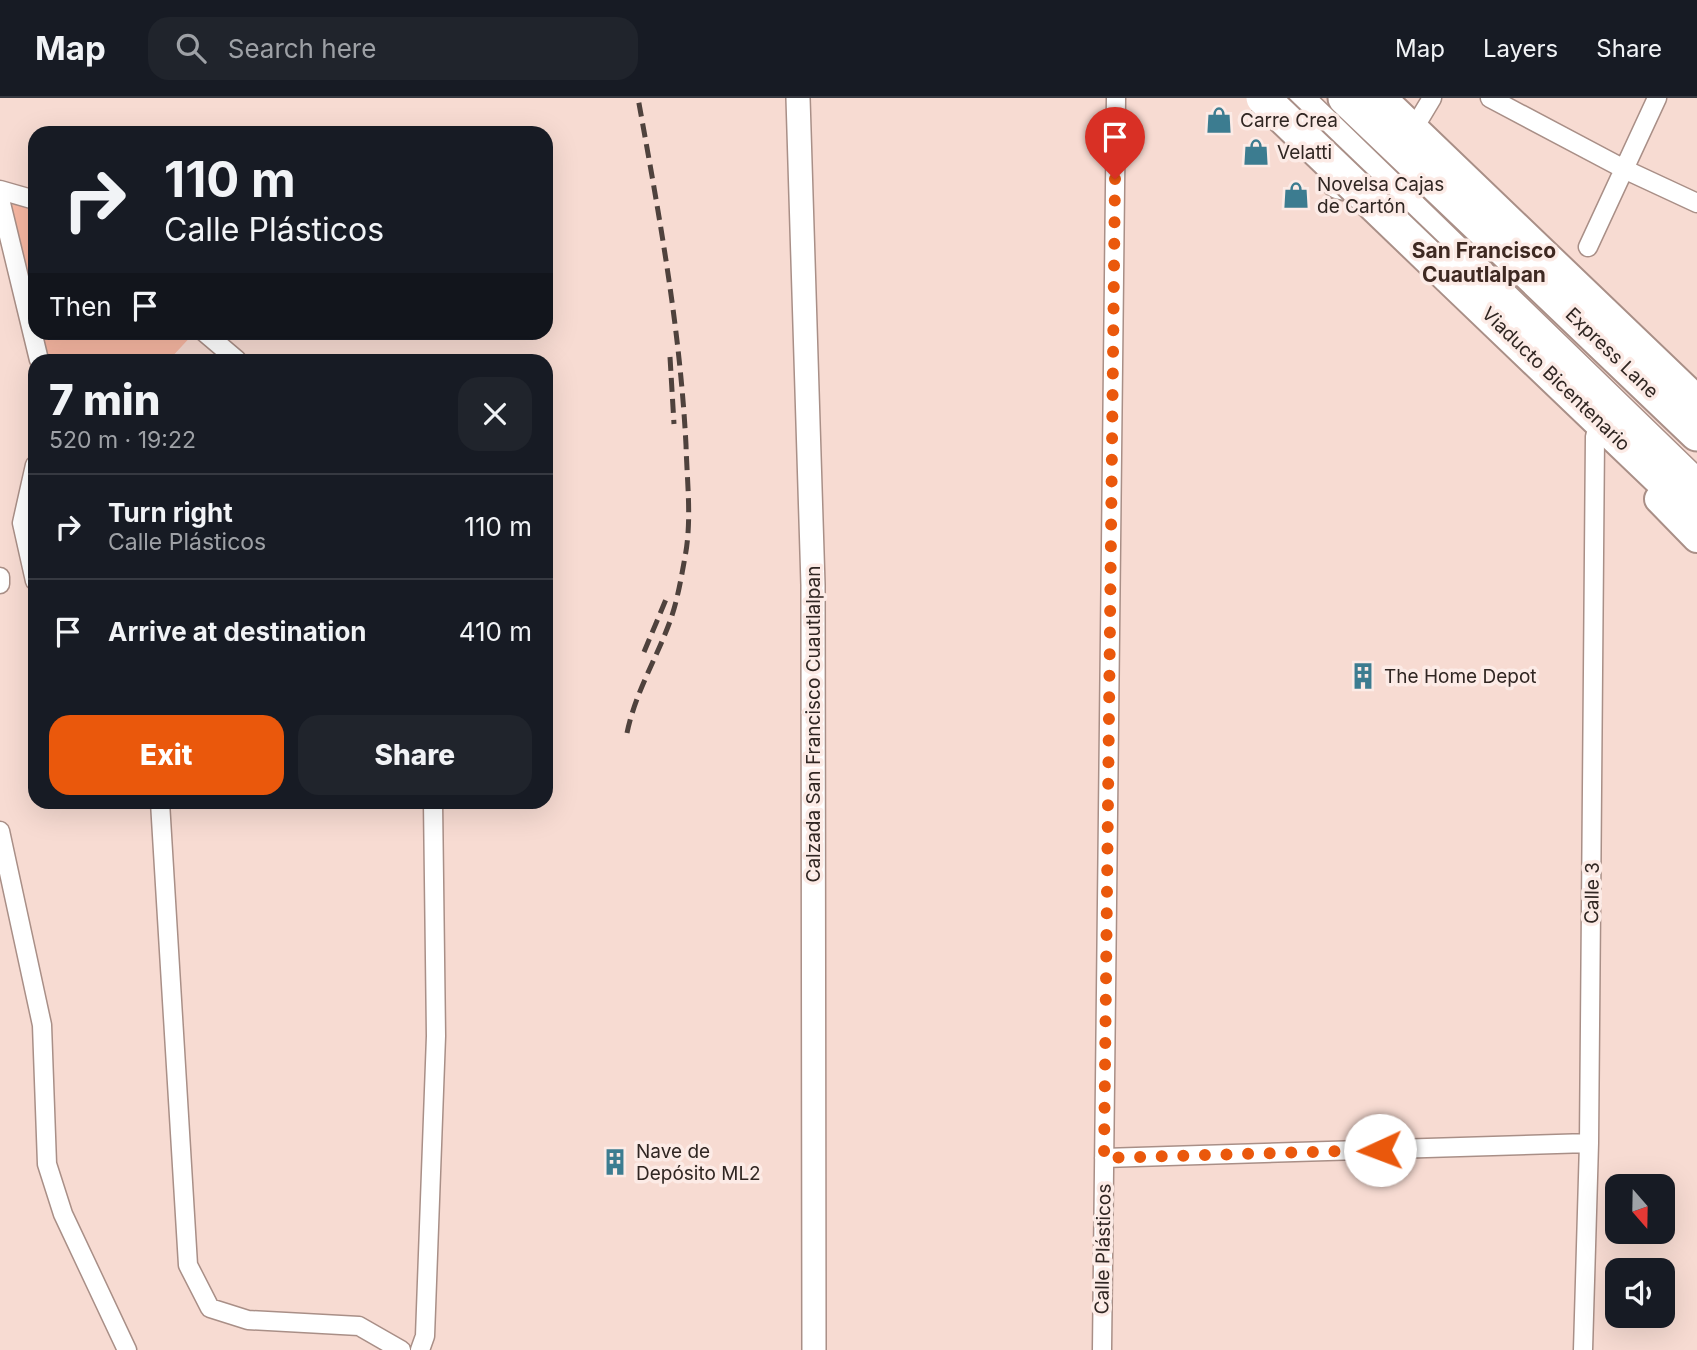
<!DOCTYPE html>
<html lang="en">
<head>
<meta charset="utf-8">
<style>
	:root { --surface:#171b24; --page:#20242c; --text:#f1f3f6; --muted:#9ea1a6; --line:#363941; --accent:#ea580c }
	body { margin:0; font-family:Inter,sans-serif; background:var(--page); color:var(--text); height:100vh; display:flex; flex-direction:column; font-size:26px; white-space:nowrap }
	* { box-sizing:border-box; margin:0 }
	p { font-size:23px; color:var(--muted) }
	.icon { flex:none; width:38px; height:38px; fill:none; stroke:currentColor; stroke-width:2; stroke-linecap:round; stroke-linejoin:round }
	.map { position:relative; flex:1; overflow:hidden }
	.side { position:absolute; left:28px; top:256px; width:525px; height:455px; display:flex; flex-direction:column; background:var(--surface); border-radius:21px; box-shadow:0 7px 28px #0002 }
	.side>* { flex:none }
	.top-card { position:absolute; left:28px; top:28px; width:525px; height:214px; border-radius:21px; box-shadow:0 7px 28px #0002; background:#171b24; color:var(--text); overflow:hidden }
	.needle { width:46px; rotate:160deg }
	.tools { position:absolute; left:1605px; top:1076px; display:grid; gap:14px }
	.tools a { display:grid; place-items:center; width:70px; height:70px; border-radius:14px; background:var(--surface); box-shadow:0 7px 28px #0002; font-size:35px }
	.pin { position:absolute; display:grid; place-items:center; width:60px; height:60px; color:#fff; margin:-72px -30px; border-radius:50% 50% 50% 0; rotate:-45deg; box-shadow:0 0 7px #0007 }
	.pin .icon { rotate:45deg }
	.me { position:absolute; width:77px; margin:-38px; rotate:268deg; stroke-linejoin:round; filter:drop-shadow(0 0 5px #0008) }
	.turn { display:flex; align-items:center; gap:24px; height:147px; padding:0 21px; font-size:32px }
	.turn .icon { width:91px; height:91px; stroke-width:2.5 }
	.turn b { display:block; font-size:49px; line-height:60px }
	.then { display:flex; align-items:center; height:66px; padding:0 21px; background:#0003; gap:14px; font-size:26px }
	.round { display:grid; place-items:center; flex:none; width:74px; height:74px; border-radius:21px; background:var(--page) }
	.head { display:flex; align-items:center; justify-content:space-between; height:119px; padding:0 21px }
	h1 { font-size:42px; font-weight:800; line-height:52px }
	.primary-button { display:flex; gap:14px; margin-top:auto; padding:14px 21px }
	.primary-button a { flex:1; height:80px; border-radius:21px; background:var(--accent); color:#fff; font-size:28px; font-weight:800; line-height:80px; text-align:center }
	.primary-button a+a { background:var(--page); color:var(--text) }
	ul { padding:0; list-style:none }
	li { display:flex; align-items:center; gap:21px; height:105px; padding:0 21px; border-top:2px solid var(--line) }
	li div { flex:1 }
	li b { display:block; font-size:26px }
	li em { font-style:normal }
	header { display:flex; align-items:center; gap:42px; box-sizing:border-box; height:98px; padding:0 35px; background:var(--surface); border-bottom:2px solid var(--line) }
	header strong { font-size:33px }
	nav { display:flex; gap:38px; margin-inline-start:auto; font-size:24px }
	.search { width:490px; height:63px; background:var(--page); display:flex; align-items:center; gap:18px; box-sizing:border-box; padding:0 24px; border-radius:21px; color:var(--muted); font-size:26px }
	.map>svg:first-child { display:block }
	.green { fill:#f7b7a2 }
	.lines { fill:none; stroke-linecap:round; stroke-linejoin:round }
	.minor-casing { stroke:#a98f87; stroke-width:21 }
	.tertiary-casing { stroke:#a98f87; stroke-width:26 }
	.primary-casing { stroke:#a98f87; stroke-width:32 }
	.trunk-casing { stroke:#a98f87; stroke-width:33 }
	.motorway-casing { stroke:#a98f87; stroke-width:37 }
	.minor { stroke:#fff; stroke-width:18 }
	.tertiary { stroke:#fff; stroke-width:23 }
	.primary { stroke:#fff; stroke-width:28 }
	.trunk { stroke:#fff; stroke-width:30 }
	.motorway { stroke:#fff; stroke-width:33 }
	.rail { stroke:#4f423d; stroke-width:5; stroke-dasharray:14 7; stroke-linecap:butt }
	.motorway-bridge-casing { stroke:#a98f87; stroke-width:37; stroke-linecap:butt }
	.motorway-bridge { stroke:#fff; stroke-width:33 }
	.route { stroke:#ea580c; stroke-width:12; stroke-dasharray:0 21.6 }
	.labels { text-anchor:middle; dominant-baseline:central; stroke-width:7; stroke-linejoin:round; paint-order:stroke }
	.poi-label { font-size:19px; fill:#302622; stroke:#fcebe6; text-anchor:start }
	.street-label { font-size:19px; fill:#302622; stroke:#fcebe6 }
	.neighbourhood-label { font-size:21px; font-weight:bold; fill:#3e2922; stroke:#fcebe6 }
</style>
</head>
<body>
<header>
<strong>Map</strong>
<div class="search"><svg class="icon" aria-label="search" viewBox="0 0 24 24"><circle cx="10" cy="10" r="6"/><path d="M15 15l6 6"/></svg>Search here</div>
<nav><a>Map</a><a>Layers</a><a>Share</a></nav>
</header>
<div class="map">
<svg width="1697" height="1252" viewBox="0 0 1697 1252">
	<rect width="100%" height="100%" fill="#f7dbd2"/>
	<path class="green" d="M21 105 35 111V224L10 107Z
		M195 234 169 262H45L38 235Z"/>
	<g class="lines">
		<defs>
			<path id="minor" d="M1490 0 1626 72 1697 105
				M1414 30 1432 0
				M0 92 35 102
				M0 101 39 262
				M1588 149 1657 0
				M204 234 237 262
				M35 367 22 425 35 483
				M0 479V486
				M160 704 188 1167 210 1210 248 1222 359 1228 401 1252
				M0 733 42 927 47 1066 63 1116 127 1252
				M1104 1060 1589 1045
				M420 1252 425 1238 436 938 433 704
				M1102 1252 1116 0
				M1583 1252 1589 1045 1595 338"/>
			<path id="tertiary" d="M798 0 813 487 814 1252"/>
			<path id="primary" d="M1382 0 1697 302
				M1659 401 1697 440"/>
			<path id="trunk" d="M1298 0 1697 387"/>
			<path id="motorway" d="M1345 0 1697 336
				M1339 84 1396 95
				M1440 170 1697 416"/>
		</defs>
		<use href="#minor" class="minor-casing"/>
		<use href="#tertiary" class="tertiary-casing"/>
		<use href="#primary" class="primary-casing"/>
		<use href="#trunk" class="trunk-casing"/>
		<use href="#motorway" class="motorway-casing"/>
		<use href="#minor" class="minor"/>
		<use href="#tertiary" class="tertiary"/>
		<use href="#primary" class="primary"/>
		<use href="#trunk" class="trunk"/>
		<use href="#motorway" class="motorway"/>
		<path class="rail" d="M670 259 674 326
			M644 554 667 499
			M627 635C635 596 655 563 669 526 677 505 681 481 685 459 692 422 687 384 686 347 680 230 659 116 638 0"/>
		<defs>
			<path id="motorway-bridge" d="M1263 0 1440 170"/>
		</defs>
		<use href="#motorway-bridge" class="motorway-bridge-casing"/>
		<use href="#motorway-bridge" class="motorway-bridge"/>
	</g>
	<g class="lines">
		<path class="route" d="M1115 81 1104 1060 1380 1052"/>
	</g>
	<defs>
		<symbol id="shop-bare" viewBox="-9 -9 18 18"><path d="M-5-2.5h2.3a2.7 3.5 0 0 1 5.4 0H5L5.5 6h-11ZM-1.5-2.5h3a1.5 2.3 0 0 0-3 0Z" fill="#3c7c90" stroke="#fcebe6" stroke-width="2.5" paint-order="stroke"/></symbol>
		<symbol id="building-bare" viewBox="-9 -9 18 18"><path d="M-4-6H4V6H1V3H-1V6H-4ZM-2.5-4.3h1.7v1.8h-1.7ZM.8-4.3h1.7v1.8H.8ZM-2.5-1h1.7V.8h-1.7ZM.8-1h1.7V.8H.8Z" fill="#3c7c90" stroke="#fcebe6" stroke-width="2.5" paint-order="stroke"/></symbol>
	</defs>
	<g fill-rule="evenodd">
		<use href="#shop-bare" x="1200" y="3" width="38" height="38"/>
		<use href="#shop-bare" x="1237" y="35" width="38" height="38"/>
		<use href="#shop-bare" x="1277" y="78" width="38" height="38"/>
		<use href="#building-bare" x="1344" y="559" width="38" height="38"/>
		<use href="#building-bare" x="596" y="1045" width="38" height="38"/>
	</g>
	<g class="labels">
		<g class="poi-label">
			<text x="1240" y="22">Carre Crea</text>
			<text x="1277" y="54">Velatti</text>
			<text x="1317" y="86">Novelsa Cajas<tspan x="1317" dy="22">de Cartón</tspan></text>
			<text x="1384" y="578">The Home Depot</text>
			<text x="636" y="1053">Nave de<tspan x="636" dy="22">Depósito ML2</tspan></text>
		</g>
		<g class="street-label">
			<text transform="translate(1612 255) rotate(44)">Express Lane</text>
			<text transform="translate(1556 281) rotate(44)">Viaducto Bicentenario</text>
			<text transform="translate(813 626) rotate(-90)">Calzada San Francisco Cuautlalpan</text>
			<text transform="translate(1592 795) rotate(-89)">Calle 3</text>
			<text transform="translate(1103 1151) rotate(-89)">Calle Plásticos</text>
		</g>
		<g class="neighbourhood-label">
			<text x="1484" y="152">San Francisco<tspan x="1484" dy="24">Cuautlalpan</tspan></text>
		</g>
	</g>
</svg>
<div class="tools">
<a><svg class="needle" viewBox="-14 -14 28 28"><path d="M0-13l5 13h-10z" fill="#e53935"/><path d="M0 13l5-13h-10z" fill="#9ea1a6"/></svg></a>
<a><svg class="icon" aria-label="sound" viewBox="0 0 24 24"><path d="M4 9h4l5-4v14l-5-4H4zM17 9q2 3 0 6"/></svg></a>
</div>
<div class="pin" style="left:1115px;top:81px;background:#d93025"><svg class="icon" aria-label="arrive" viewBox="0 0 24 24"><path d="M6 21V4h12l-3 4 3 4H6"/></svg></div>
<svg class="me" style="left:1380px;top:1052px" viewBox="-20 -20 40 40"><circle r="19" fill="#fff"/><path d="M0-13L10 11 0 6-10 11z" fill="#ea580c"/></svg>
<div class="top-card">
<div class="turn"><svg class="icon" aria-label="right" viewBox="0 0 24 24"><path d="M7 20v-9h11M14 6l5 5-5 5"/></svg><div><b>110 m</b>Calle Plásticos</div></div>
<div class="then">Then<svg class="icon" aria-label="arrive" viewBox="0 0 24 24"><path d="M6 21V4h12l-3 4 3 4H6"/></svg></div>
</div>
<section class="side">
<div class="head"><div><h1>7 min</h1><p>520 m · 19:22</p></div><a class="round"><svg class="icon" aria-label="close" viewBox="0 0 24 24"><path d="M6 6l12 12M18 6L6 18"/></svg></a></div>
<ul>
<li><svg class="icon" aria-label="right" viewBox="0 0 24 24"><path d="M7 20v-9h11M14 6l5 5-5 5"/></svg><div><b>Turn right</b><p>Calle Plásticos</p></div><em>110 m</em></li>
<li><svg class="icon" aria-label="arrive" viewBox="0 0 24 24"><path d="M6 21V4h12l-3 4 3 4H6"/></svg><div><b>Arrive at destination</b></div><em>410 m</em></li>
</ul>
<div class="primary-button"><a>Exit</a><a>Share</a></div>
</section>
</div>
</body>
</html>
